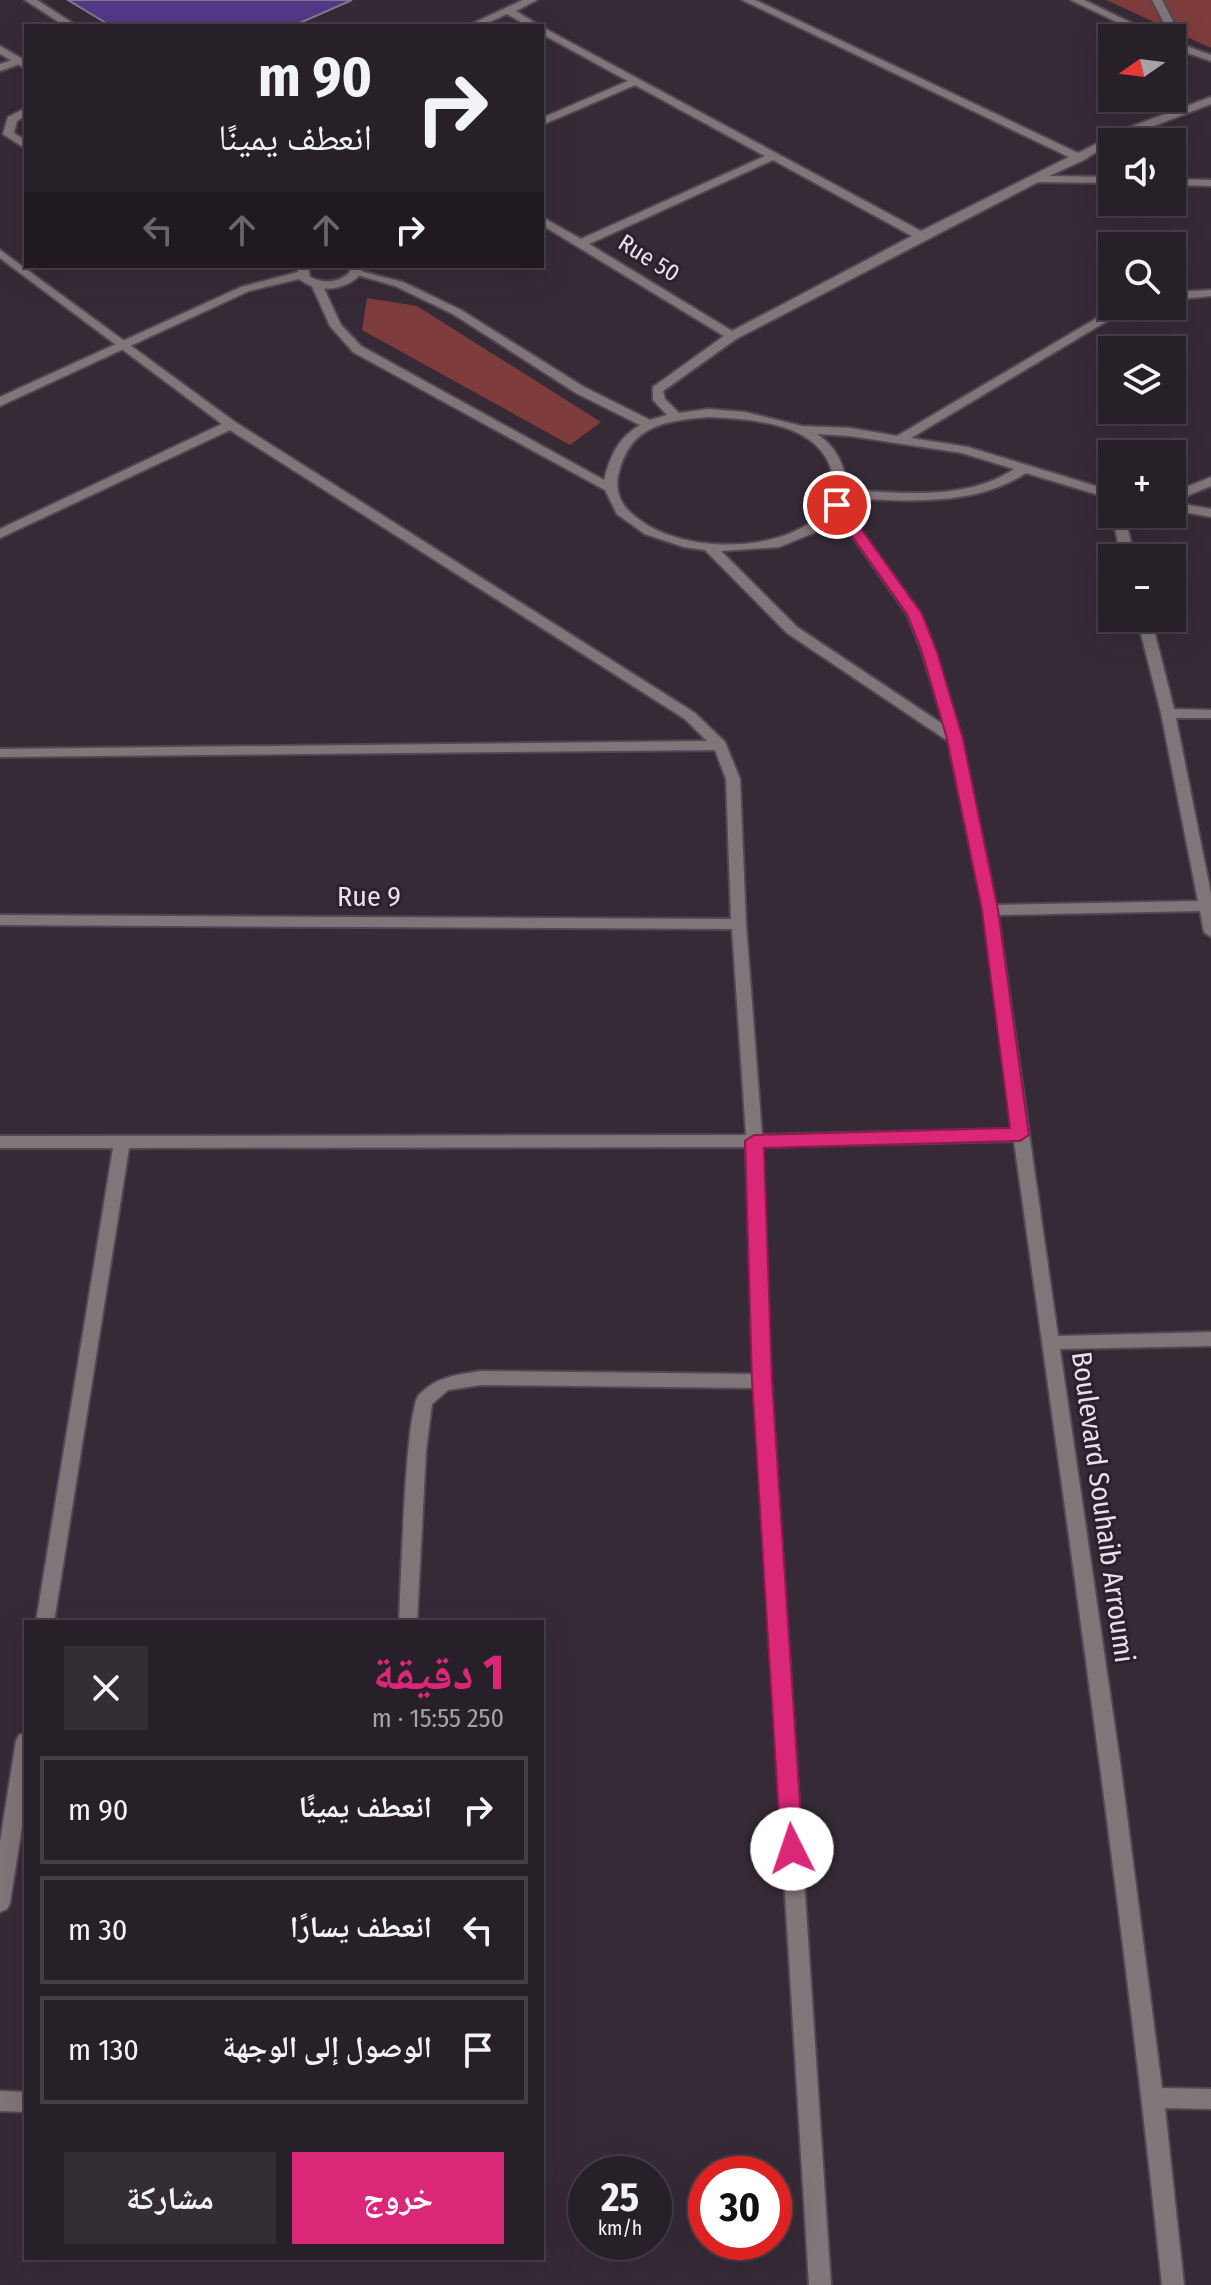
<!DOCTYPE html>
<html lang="ar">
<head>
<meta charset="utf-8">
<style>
	:root { --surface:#282029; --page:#342d35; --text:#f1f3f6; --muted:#a5a3a8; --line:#443e46; --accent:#db2777 }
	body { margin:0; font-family:"Fira Sans Condensed","Noto Naskh Arabic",sans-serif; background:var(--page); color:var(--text); direction:rtl; height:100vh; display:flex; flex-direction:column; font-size:30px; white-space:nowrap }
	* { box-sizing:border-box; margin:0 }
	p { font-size:26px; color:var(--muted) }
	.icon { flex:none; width:44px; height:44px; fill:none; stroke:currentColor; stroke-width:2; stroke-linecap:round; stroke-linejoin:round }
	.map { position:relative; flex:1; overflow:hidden; direction:ltr }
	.sheet { position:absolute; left:24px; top:1620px; width:520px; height:640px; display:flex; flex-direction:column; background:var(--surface); border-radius:0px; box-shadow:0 8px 32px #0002,0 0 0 2px var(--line); direction:rtl }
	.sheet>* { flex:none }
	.top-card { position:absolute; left:24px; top:24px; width:520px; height:244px; border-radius:0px; box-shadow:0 8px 32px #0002,0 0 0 2px var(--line); direction:rtl; background:#282029; color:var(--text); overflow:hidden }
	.needle { width:52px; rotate:256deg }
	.controls { position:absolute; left:1098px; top:24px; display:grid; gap:16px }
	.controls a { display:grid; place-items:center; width:88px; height:88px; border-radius:0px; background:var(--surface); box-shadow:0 8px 32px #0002,0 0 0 2px var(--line); font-size:40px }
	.speed { position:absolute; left:568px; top:2156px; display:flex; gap:16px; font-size:40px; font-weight:700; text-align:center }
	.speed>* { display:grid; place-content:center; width:104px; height:104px; border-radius:50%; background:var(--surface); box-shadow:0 8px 32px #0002,0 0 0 2px var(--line); line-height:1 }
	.speed small { font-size:20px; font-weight:400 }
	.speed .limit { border:12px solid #d22; background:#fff; color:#111 }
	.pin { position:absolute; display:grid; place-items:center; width:68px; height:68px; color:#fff; margin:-34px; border:4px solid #fff; border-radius:50%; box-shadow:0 2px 8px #0007 }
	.me { position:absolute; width:88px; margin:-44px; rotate:356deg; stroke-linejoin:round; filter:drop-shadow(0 0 6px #0008) }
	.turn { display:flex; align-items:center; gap:28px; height:168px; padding:0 40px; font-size:36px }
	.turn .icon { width:104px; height:104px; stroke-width:2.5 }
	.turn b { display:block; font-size:56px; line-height:68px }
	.lanes { display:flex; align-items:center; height:76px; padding:0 40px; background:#0003; justify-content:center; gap:40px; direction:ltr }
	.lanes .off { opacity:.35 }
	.round { display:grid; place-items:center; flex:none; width:84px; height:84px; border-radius:0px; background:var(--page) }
	.head { display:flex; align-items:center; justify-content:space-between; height:136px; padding:0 40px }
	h1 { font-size:48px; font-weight:800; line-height:60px; color:var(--accent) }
	.cta { display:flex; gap:16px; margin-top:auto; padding:16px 40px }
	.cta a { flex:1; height:92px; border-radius:0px; background:var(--accent); color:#fff; font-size:32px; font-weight:800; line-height:92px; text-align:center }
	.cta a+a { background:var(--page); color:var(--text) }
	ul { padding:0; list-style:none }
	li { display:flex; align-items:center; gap:24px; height:108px; margin:0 16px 12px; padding:0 24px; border:4px solid var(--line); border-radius:0px }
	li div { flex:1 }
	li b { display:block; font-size:30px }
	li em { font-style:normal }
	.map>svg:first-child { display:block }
	.green { fill:#7e3c3d }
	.building { fill:#533987; stroke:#7e7a8c; stroke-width:2 }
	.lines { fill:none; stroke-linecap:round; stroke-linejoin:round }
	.service-casing { stroke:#534754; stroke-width:4 }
	.minor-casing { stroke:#534754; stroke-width:4 }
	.tertiary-casing { stroke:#534754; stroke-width:4 }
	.service { fill:#80767a; fill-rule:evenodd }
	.minor { fill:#80767a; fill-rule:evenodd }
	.tertiary { fill:#80767a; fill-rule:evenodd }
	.route { fill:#db2777; stroke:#8e194d; stroke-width:2 }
	.labels { text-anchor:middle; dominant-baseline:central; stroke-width:6; stroke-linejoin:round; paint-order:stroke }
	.far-street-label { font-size:24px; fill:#e9e1ea; stroke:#2c202d }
	.street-label { font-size:28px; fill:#e9e1ea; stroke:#2c202d }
</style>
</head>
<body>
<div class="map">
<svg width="1211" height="2285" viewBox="0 0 1211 2285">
	<rect width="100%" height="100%" fill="#362a37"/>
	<path class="green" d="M1106 0H1211V48Z
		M367 298 417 306 601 422 570 445 362 330Z"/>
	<path class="building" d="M68 0H352L293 26H111Z"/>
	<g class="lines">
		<defs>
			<path id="service" d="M25 0H37L77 26H65Z
				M26 108V115L17 121 14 133 26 141V149L3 134 8 117Z
				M1211 477V486L1172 502V493Z"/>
			<path id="minor" d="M523 0H537L516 11 540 26H528L507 14 481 26H467Z
				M742 0H755L1078 153 1130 127 1211 97V104L1112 142 1084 160 1049 176 1112 177V183L1038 182 736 339 663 391 665 399 679 413 708 409 745 412 802 426 850 428 897 436 1109 311 1124 306H1143L1117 315 911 438 968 447 1112 491V499L1026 473C974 507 906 501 846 498L843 505 921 614 936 652 962 739 996 905 1198 901 1161 713 1137 618H1151L1174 709 1211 710V718H1176L1211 894V937L1204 932 1200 911 998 915 1058 1336 1211 1332V1346L1060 1349 1121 1769 1162 2088 1211 2089V2109L1165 2108 1184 2285H1162C1122 1902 1067 1522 1014 1141L762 1147 771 1381 831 2285H809L754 1388 481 1385 448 1390 432 1404 426 1451 417 1622H399C401 1589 405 1411 419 1395 437 1376 457 1375 481 1371L753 1374 746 1147 129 1148 54 1622H36L113 1148H0V1136L746 1135 732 929 0 925V915L731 919 726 779 715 750 0 757V749L707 741 685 719 230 430 0 538V529L222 424 0 258V250L235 422 695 713 725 742 740 779 746 924 762 1135 1012 1129 983 910 948 741 787 633 705 550 684 547 645 534 617 514 605 490 353 352 330 326 311 284 321 282 341 325 361 346 604 480C611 455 617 439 640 425L576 393 453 314 395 286 350 273 356 270 403 282 461 310 584 387 650 420 667 415 653 400V387L724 336 542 225V217L581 239 765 156 635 85 542 125V118L628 81 542 34V27L921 231 1069 157ZM773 160 912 236 732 331 589 244ZM708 417C750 419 819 422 832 472 834 480 837 493 832 502 830 507 824 511 820 515 776 556 671 554 629 511 618 501 615 485 619 472 631 425 665 421 708 417ZM817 434 850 436 962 453 1014 469C967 501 901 493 847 490 845 467 838 448 817 434ZM836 513 907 614 922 652 944 725 797 627 721 551 779 547 816 532Z
				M1071 0H1084L1163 38H1150Z
				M1152 0H1162L1186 46 1211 55V61L1172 48V38Z
				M19 58 23 59V63L0 71V64Z
				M1172 179 1211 180V186L1172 185Z
				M1211 290V296L1172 300V292Z
				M1172 502 1211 509V517L1172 510Z
				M1112 514H1124L1135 558H1121Z
				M26 1733V1801L10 1903 7 1909 0 1912V1842L16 1741 19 1735Z
				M0 2091 26 2092V2112L0 2111Z"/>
			<path id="tertiary" d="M0 46 26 61V69L0 54Z
				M298 266H308L310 277C325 284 338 283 350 272L349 266H361L362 273C346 291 318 294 299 279L249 291 0 406V397L241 287 298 272Z"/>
		</defs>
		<use href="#service" class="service-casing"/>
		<use href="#minor" class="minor-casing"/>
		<use href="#tertiary" class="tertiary-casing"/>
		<use href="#service" class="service"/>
		<use href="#minor" class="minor"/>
		<use href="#tertiary" class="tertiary"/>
	</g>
	<path class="route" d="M837 501 842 502 922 614 937 652 963 739 998 910 1029 1135 1020 1141 764 1148 772 1381 803 1849 800 1856 792 1859 784 1856 781 1849 752 1381 745 1141 754 1135 1010 1128 982 910 947 739 922 652 907 614 830 505Z"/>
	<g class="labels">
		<g class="far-street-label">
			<text transform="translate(649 258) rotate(32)">Rue 50</text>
		</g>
		<g class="street-label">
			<text x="369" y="896">Rue 9</text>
			<text transform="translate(1103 1507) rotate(82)">Boulevard Souhaib Arroumi</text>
		</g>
	</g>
</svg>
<div class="controls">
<a><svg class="needle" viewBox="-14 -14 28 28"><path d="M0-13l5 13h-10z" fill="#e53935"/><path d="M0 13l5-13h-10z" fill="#a5a3a8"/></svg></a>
<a><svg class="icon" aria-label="sound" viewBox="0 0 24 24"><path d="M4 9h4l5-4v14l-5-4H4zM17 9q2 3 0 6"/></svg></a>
<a><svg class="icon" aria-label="search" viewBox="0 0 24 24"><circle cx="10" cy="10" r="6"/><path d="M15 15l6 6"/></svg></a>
<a><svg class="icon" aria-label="layers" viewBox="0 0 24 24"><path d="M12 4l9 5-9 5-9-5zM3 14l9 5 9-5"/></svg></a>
<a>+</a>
<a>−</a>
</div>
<div class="speed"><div>25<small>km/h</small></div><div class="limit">30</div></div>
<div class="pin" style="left:837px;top:505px;background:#d93025"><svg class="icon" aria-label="arrive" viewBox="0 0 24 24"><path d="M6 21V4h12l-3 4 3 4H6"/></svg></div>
<svg class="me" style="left:792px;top:1849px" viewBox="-20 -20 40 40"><circle r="19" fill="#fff"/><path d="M0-13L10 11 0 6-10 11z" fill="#db2777"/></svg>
<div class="top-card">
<div class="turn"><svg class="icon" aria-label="right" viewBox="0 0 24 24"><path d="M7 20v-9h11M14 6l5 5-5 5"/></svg><div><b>90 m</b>انعطف يمينًا</div></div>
<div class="lanes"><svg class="icon off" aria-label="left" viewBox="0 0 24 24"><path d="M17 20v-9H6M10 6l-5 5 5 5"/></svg><svg class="icon off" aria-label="ahead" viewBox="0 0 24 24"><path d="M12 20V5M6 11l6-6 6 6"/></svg><svg class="icon off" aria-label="ahead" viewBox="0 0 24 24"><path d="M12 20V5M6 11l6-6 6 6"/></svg><svg class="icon" aria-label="right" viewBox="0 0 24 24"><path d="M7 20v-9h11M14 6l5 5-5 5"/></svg></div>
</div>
<section class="sheet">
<div class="head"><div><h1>1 دقيقة</h1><p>250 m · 15:55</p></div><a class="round"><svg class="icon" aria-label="close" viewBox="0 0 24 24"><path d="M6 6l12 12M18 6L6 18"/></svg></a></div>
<ul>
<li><svg class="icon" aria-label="right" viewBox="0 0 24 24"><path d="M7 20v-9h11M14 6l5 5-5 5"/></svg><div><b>انعطف يمينًا</b></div><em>90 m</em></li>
<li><svg class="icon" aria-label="left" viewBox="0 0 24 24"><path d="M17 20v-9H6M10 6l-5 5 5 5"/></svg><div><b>انعطف يسارًا</b></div><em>30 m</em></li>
<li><svg class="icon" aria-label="arrive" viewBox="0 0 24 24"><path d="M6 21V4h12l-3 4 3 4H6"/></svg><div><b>الوصول إلى الوجهة</b></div><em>130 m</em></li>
</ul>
<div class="cta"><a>خروج</a><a>مشاركة</a></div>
</section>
</div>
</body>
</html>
